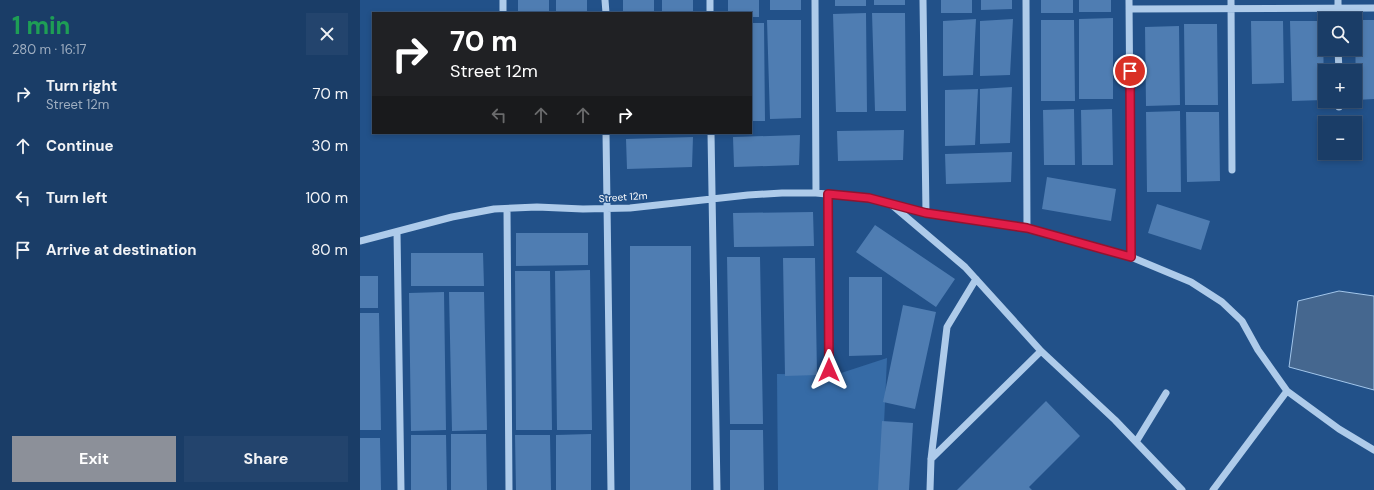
<!DOCTYPE html>
<html lang="en">
<head>
<meta charset="utf-8">
<style>
	:root { --surface:#1a3d67; --page:#23446d; --text:#f1f3f6; --muted:#9faec0; --line:#38567b; --accent:#8c9099 }
	body { margin:0; font-family:"DM Sans",sans-serif; background:var(--page); color:var(--text); height:100vh; display:flex; flex-direction:column; font-size:15px; white-space:nowrap }
	* { box-sizing:border-box; margin:0 }
	p { font-size:13px; color:var(--muted) }
	.icon { flex:none; width:22px; height:22px; fill:none; stroke:currentColor; stroke-width:2; stroke-linecap:round; stroke-linejoin:round }
	.map { position:relative; flex:1; overflow:hidden }
	.side { display:flex; flex-direction:column; background:var(--surface); width:360px }
	.side>* { flex:none }
	.guide { position:absolute; left:12px; top:12px; width:380px; height:122px; border-radius:0px; box-shadow:0 2px 6px #0003,0 0 0 1px var(--line); background:#202124; color:#fff; overflow:hidden }
	.tools { position:absolute; left:958px; top:12px; display:grid; gap:8px }
	.tools a { display:grid; place-items:center; width:44px; height:44px; border-radius:0px; background:var(--surface); box-shadow:0 2px 6px #0003,0 0 0 1px var(--line); font-size:20px }
	.pin { position:absolute; display:grid; place-items:center; width:34px; height:34px; color:#fff; margin:-17px; border:2px solid #fff; border-radius:50%; box-shadow:0 1px 4px #0007 }
	.me { position:absolute; width:44px; margin:-22px; rotate:0deg; stroke-linejoin:round; filter:drop-shadow(0 0 3px #0008) }
	.turn { display:flex; align-items:center; gap:14px; height:84px; padding:0 12px; font-size:18px }
	.turn .icon { width:52px; height:52px; stroke-width:2.5 }
	.turn b { display:block; font-size:28px; line-height:34px }
	.lanes { display:flex; align-items:center; height:38px; padding:0 12px; background:#0003; justify-content:center; gap:20px; direction:ltr }
	.lanes .off { opacity:.35 }
	.round { display:grid; place-items:center; flex:none; width:42px; height:42px; border-radius:0px; background:var(--page) }
	.overview { display:flex; align-items:center; justify-content:space-between; height:68px; padding:0 12px }
	h1 { font-size:24px; font-weight:700; line-height:30px; color:#1e9e55 }
	.primary-button { display:flex; gap:8px; margin-top:auto; padding:8px 12px }
	.primary-button a { flex:1; height:46px; border-radius:0px; background:var(--accent); color:#fff; font-size:16px; font-weight:700; line-height:46px; text-align:center }
	.primary-button a+a { background:var(--page); color:var(--text) }
	ul { padding:0; list-style:none }
	li { display:flex; align-items:center; gap:12px; height:52px; padding:0 12px }
	li div { flex:1 }
	li b { display:block; font-size:15px }
	li em { font-style:normal }
	main { display:flex; flex:1; min-height:0 }
	.map>svg:first-child { display:block }
	.green { fill:#366ba6 }
	.water { fill:#45678f; stroke:#a2c6eb }
	.building { fill:#4f7db2 }
	.lines { fill:none; stroke-linecap:round; stroke-linejoin:round }
	.minor { stroke:#aecbea; stroke-width:7 }
	.route-casing { stroke:#92132f; stroke-width:10 }
	.route { stroke:#e11d48; stroke-width:7 }
	.labels { text-anchor:middle; dominant-baseline:central; stroke-width:3; stroke-linejoin:round; paint-order:stroke }
	.street-label { font-size:10px; fill:#fff; stroke:#225189 }
</style>
</head>
<body>
<main>
<section class="side">
<div class="overview"><div><h1>1 min</h1><p>280 m · 16:17</p></div><a class="round"><svg class="icon" aria-label="close" viewBox="0 0 24 24"><path d="M6 6l12 12M18 6L6 18"/></svg></a></div>
<ul>
<li><svg class="icon" aria-label="right" viewBox="0 0 24 24"><path d="M7 20v-9h11M14 6l5 5-5 5"/></svg><div><b>Turn right</b><p>Street 12m</p></div><em>70 m</em></li>
<li><svg class="icon" aria-label="ahead" viewBox="0 0 24 24"><path d="M12 20V5M6 11l6-6 6 6"/></svg><div><b>Continue</b></div><em>30 m</em></li>
<li><svg class="icon" aria-label="left" viewBox="0 0 24 24"><path d="M17 20v-9H6M10 6l-5 5 5 5"/></svg><div><b>Turn left</b></div><em>100 m</em></li>
<li><svg class="icon" aria-label="arrive" viewBox="0 0 24 24"><path d="M6 21V4h12l-3 4 3 4H6"/></svg><div><b>Arrive at destination</b></div><em>80 m</em></li>
</ul>
<div class="primary-button"><a>Exit</a><a>Share</a></div>
</section>
<div class="map">
<svg width="1014" height="490" viewBox="0 0 1014 490">
	<rect width="100%" height="100%" fill="#225189"/>
	<path class="green" d="M527 358 521 490H418L417 374 475 375Z"/>
	<path class="water" d="M979 291 1014 296V390L929 367 938 301Z"/>
	<path class="building" d="M158 0H189V13H158Z
		M196 0H227V13H196Z
		M263 0H294V13H263Z
		M302 0H333V13H302Z
		M368 0H399V17H391V13H368Z
		M410 0H441V10H410Z
		M475 0H506V6H475Z
		M514 0H545V5H514Z
		M581 0H612V13H581Z
		M621 0H652V9L621 10Z
		M681 0H713V13H681Z
		M719 0H751V12H719Z
		M506 13 507 112H476L473 14Z
		M512 13H545L546 111H515Z
		M753 18V99H719V19Z
		M616 19 613 75 583 76V21Z
		M653 19 650 75 620 76V21Z
		M407 20H441V118L410 119Z
		M681 20H714L715 101H681Z
		M995 20H1014V99L996 100Z
		M891 21H923L924 83 892 84Z
		M930 21H963L964 100 932 101Z
		M391 23H404L405 121H391Z
		M824 24H857L858 105H825Z
		M819 26 820 105 786 106 785 27Z
		M652 87 650 143 620 144V89Z
		M618 89 615 145 585 146V90Z
		M714 109 715 165H684L683 110Z
		M752 109 753 165H722L721 110Z
		M820 111 821 192H787L786 112Z
		M826 112H859L860 181 827 182Z
		M544 130 543 160 478 161 477 131Z
		M440 135 439 165 374 167 373 137Z
		M333 137 332 167 267 169 266 139Z
		M652 152 651 182 586 184 585 154Z
		M687 177 756 189 751 221 682 209Z
		M797 204 850 221 841 250 788 233Z
		M453 212 454 246 374 247 373 213Z
		M515 225 595 279 576 307 496 252Z
		M156 233H228V265L156 266Z
		M270 246H331V490H270Z
		M51 253H123L124 286H51Z
		M367 257H400L403 424H370Z
		M423 258H455L457 375 425 376Z
		M230 270 232 430H197L195 271Z
		M155 271H190L192 430H156Z
		M0 276H18V308H0Z
		M489 277H522V355L489 356Z
		M84 292 86 430 51 431 49 293Z
		M89 292H124L127 430 92 431Z
		M543 305 576 312 555 409 523 402Z
		M0 313H19L21 430H0Z
		M686 401 720 436 669 487 672 490H597Z
		M522 421 553 423 549 490H518Z
		M370 430H403L404 490H370Z
		M91 434H126L127 490H91Z
		M231 434V490H196V435Z
		M51 435H86L87 490H51Z
		M155 435H190L191 490H156Z
		M0 438H20L21 490H0Z"/>
	<g class="lines">
		<path class="minor" d="M143 0V13
			M245 0 246 13
			M350 0V13
			M455 0 456 193
			M563 0 566 213
			M666 0 667 228
			M769 0 771 257
			M871 0 872 170
			M978 0V19
			M769 9 1014 8
			M978 49 979 71
			M979 101V107
			M246 133 251 490
			M351 133 357 490
			M468 194 469 370
			M532 205 605 267 681 351 755 420 822 490
			M147 209 149 490
			M37 232 41 490
			M0 241 92 217 134 209 177 207 223 209 270 208 388 195 422 193H456L509 198 566 213 667 228 771 257 831 282 862 302 882 321 898 350 927 391 979 429 1014 450
			M776 442 806 393
			M571 459 681 351
			M570 490 571 459 587 327 616 279
			M853 490 927 391"/>
	</g>
	<g class="lines">
		<defs>
			<path id="route" d="M469 370 468 194 509 198 566 213 667 228 771 257 770 71"/>
		</defs>
		<use href="#route" class="route-casing"/>
		<use href="#route" class="route"/>
	</g>
	<g class="labels">
		<g class="street-label">
			<text transform="translate(263 197) rotate(-4)">Street 12m</text>
		</g>
	</g>
</svg>
<div class="tools">
<a><svg class="icon" aria-label="search" viewBox="0 0 24 24"><circle cx="10" cy="10" r="6"/><path d="M15 15l6 6"/></svg></a>
<a>+</a>
<a>−</a>
</div>
<div class="pin" style="left:770px;top:71px;background:#d93025"><svg class="icon" aria-label="arrive" viewBox="0 0 24 24"><path d="M6 21V4h12l-3 4 3 4H6"/></svg></div>
<svg class="me" style="left:469px;top:370px" viewBox="-20 -20 40 40"><path d="M0-17L14 15 0 8-14 15z" fill="#e11d48" stroke="#fff" stroke-width="4"/></svg>
<div class="guide">
<div class="turn"><svg class="icon" aria-label="right" viewBox="0 0 24 24"><path d="M7 20v-9h11M14 6l5 5-5 5"/></svg><div><b>70 m</b>Street 12m</div></div>
<div class="lanes"><svg class="icon off" aria-label="left" viewBox="0 0 24 24"><path d="M17 20v-9H6M10 6l-5 5 5 5"/></svg><svg class="icon off" aria-label="ahead" viewBox="0 0 24 24"><path d="M12 20V5M6 11l6-6 6 6"/></svg><svg class="icon off" aria-label="ahead" viewBox="0 0 24 24"><path d="M12 20V5M6 11l6-6 6 6"/></svg><svg class="icon" aria-label="right" viewBox="0 0 24 24"><path d="M7 20v-9h11M14 6l5 5-5 5"/></svg></div>
</div>
</div>
</main>
</body>
</html>
